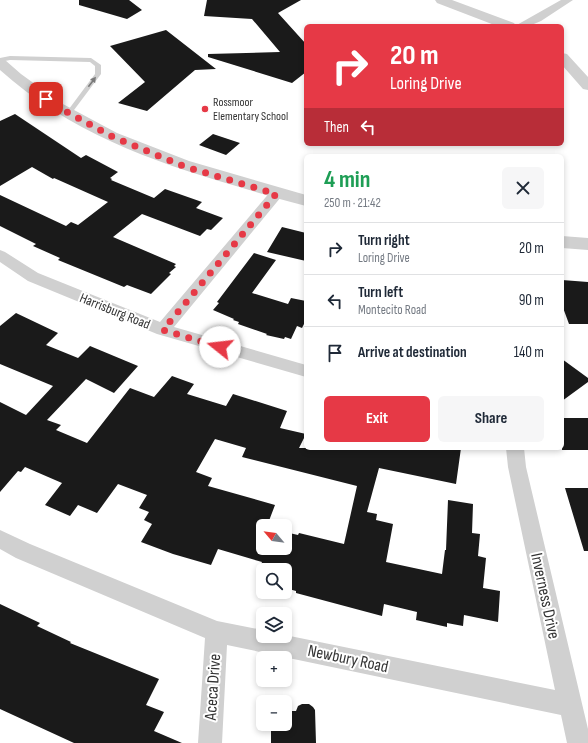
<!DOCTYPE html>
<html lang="en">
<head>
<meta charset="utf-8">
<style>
	:root { --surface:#fff; --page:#f6f6f7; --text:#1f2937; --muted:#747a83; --line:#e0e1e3; --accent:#e63946 }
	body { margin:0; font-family:"Sofia Sans Condensed",sans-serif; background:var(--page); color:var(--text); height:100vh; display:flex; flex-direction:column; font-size:15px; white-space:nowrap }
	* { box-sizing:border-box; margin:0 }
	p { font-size:13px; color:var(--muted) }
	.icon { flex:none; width:22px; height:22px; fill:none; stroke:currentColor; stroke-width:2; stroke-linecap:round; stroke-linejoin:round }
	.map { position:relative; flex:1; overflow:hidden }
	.details { position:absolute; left:304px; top:154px; width:260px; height:296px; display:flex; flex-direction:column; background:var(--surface); border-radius:6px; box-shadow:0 2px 6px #0003 }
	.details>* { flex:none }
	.top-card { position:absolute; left:304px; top:24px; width:260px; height:122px; border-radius:6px; box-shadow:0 2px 6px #0003; background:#e63946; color:#fff; overflow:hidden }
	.needle { width:26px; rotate:299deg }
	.controls { position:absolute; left:256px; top:519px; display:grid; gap:8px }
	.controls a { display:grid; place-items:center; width:36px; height:36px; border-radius:6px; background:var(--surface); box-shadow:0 2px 6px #0003; font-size:20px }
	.pin { position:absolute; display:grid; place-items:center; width:34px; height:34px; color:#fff; margin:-17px; border-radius:8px; box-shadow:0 2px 6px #0006 }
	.me { position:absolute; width:44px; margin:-22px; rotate:286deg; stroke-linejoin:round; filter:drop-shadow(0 0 3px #0008) }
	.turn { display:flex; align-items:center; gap:14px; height:84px; padding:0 20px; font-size:18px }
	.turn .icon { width:52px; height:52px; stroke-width:2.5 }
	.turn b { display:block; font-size:28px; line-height:34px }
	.then { display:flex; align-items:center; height:38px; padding:0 20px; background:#0003; gap:8px; font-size:15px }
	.round { display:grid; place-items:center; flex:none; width:42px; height:42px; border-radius:6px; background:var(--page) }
	.headline { display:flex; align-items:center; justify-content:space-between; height:68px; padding:0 20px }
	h1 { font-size:24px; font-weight:700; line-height:30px; color:#1e9e55 }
	.button { display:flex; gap:8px; margin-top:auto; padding:8px 20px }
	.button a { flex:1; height:46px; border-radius:6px; background:var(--accent); color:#fff; font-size:16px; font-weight:700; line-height:46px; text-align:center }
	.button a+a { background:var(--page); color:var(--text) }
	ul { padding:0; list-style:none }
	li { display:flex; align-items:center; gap:12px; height:52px; padding:0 20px; border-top:1px solid var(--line) }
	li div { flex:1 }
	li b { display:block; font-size:15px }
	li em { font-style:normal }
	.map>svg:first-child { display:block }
	.building { fill:#1a1a1a; fill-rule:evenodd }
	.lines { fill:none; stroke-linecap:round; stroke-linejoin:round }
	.service { fill:#d0d0d0; fill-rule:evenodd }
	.minor { fill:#d0d0d0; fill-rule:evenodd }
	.tertiary { fill:#d0d0d0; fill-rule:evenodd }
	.oneway { fill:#7a7a7a }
	.route { stroke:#e63946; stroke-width:7; stroke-dasharray:0 12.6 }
	.poi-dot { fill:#e63946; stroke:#fff; stroke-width:1.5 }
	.labels { text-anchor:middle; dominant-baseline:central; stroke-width:4; stroke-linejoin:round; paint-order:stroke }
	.far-poi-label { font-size:12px; fill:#333; stroke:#fff; text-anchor:start }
	.street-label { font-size:14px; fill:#333; stroke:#fff }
	.near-street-label { font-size:17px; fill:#333; stroke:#fff }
</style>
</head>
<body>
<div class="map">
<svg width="588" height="743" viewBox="0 0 588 743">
	<rect width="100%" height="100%" fill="#fff"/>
	<path class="building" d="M79 0H129L142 10 127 19 79 5Z
		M207 0H301L278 13 306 44V72L292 83 208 57V54L280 52 252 19 204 16Z
		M166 30 216 69 195 70 147 111 118 103 145 82 110 46Z
		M15 114 81 158 86 155 118 172 110 178 112 179 111 180 154 198 165 189 202 202 196 208 223 218 211 230 207 229 200 236 142 214 113 237 176 264 174 266 176 267 169 273 171 274 151 294 127 285 124 287 58 260 60 258 33 246 36 244 0 226V195L66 226 71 222 78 225 108 202 54 178 53 179 32 167 0 186V121Z
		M213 134 240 143 226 155 199 145Z
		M282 227 306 233V261L267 252Z
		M254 253 276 260 252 293 288 304 291 298 306 301V320L302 328 297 326 291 339 285 337 284 339 266 335 267 334 238 324 239 322 233 320 234 319 213 310 219 303 217 302Z
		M562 280 588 282V324H569L562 305Z
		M16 313 58 333 46 345 78 358 90 346 138 366 114 393 86 379 47 420 61 425 56 430 87 443 130 388 154 397 172 376 194 384 187 394 226 406 233 394 287 411 280 428 306 434 299 448H461L456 484 379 468 367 512 377 514 376 520 393 524 386 562 442 574 445 550H446L448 500 473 504 472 533 480 534 478 556 486 558 483 588 500 591 498 622 464 615 463 626 447 623V627L416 620 417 612 384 604 382 616 296 593V591L285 588V570H263V574L258 572 262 562 218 549 211 565 173 554 141 542 152 524 144 520 149 512 139 508 147 495 118 484 97 513 78 505 70 516 45 505 62 483 25 467 21 472 18 471 0 492V402L26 415 53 386 0 364V326ZM215 439 246 448 242 457 357 486 344 544 299 533 298 535 285 532V548H263V526H267L275 505 208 486 212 478 196 472Z
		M562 359 588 378V382L562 401Z
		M562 418H588V450H562Z
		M565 488H588V551H584Z
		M0 604 40 623 37 626 71 642 70 643 159 679 146 705 164 712 154 731 182 743H74L0 709Z
		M302 704H309L313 707 315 710 316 743H271V724H285V711H296L298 706Z"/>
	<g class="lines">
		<path class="service" d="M10 56 91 58 101 65V74L71 114 69 115 66 113 95 74V66L90 62 10 60 0 62V58Z"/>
		<path class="minor" d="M561 0H573L541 21 529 26H515Z
			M276 190 281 191 283 194 281 197 174 327 306 365V377L157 334 28 281 0 262V250L5 252 38 273 160 322 271 191Z
			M506 448H524L526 467 588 729V743H567L561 715 227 645 222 743H198L205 638 16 558 0 549V530L30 544 217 621 263 630V636L285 635 555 690 508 467Z"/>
		<path class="tertiary" d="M435 0H452L514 23 516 26H497L437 3Z
			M562 53 567 54 588 77V90L583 89 562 65Z
			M0 59 5 60 21 74 61 103 117 133 189 161 306 195V206C282 200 259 193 236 186 150 161 68 131 0 70Z
			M562 236 588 238V250L562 248Z"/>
	</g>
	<defs><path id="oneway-solid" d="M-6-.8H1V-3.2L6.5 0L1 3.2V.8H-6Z"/></defs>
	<use class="oneway" href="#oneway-solid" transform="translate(92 82) rotate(-53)"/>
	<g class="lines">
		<path class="route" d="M46 99 56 106 111 136 183 166 276 194 163 330 220 347"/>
	</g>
	<circle class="poi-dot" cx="205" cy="109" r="4"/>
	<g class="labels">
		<g class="far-poi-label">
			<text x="213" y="102">Rossmoor<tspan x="213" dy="14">Elementary School</tspan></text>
		</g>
		<g class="street-label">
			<text transform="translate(115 311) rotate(22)">Harrisburg Road</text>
		</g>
		<g class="near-street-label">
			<text transform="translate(545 596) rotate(78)">Inverness Drive</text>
			<text transform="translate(348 659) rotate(12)">Newbury Road</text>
			<text transform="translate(213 687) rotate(-86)">Aceca Drive</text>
		</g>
	</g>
</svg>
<div class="controls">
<a><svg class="needle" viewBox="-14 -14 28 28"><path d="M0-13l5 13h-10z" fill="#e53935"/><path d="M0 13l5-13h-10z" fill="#747a83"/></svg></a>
<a><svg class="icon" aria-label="search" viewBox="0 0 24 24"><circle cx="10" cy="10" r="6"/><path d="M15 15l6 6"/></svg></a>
<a><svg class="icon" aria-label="layers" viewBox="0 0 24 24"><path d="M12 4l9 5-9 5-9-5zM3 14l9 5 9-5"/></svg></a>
<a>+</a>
<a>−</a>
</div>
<div class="pin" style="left:46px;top:99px;background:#d93025"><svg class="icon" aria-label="arrive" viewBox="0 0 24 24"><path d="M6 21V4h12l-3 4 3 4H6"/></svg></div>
<svg class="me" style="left:220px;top:347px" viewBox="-20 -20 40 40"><circle r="19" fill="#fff"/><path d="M0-13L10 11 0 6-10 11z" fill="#e63946"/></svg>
<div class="top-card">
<div class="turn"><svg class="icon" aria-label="right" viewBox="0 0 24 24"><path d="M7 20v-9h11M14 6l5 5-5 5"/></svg><div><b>20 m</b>Loring Drive</div></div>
<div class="then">Then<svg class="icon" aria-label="left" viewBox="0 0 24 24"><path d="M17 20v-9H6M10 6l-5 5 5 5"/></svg></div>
</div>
<section class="details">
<div class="headline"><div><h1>4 min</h1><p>250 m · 21:42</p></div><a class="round"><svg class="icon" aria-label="close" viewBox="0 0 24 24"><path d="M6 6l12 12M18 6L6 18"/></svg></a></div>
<ul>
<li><svg class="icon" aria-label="right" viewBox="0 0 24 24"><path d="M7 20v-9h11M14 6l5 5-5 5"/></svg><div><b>Turn right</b><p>Loring Drive</p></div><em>20 m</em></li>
<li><svg class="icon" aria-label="left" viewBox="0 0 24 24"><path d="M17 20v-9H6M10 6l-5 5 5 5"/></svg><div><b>Turn left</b><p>Montecito Road</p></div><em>90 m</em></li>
<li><svg class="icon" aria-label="arrive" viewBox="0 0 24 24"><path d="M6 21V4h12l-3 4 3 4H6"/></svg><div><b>Arrive at destination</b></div><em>140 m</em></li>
</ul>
<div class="button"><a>Exit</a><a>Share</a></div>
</section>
</div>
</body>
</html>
